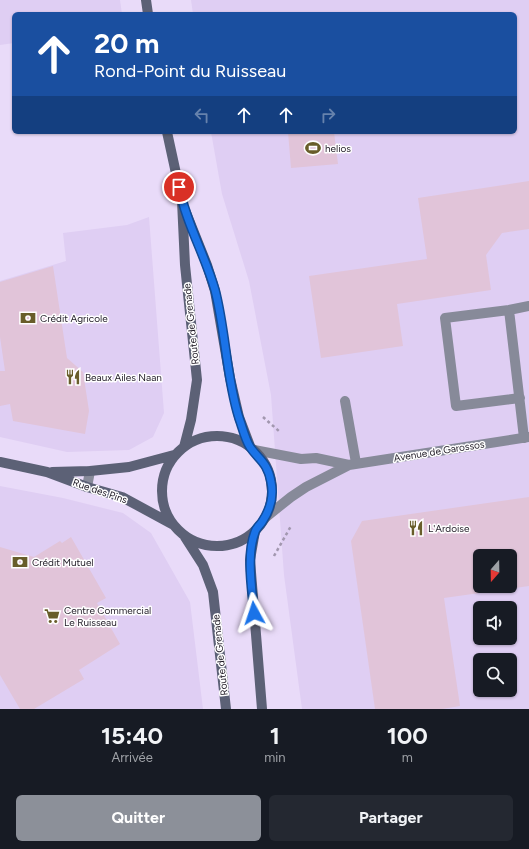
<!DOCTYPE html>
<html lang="fr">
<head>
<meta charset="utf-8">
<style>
	:root { --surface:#171b24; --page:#242831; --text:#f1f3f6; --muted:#9ea1a6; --accent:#8c9099 }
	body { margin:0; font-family:Figtree,sans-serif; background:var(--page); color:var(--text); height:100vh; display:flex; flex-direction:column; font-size:15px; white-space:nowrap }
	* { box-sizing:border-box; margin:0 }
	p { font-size:13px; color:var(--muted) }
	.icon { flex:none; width:22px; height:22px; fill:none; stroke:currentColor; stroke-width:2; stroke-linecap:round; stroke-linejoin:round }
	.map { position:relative; height:709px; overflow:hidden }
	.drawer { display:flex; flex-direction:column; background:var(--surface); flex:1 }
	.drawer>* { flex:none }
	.hud { position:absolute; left:12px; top:12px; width:505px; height:122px; border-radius:6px; box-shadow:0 1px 3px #0004; background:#1a4fa0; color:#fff; overflow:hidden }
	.needle { width:26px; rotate:200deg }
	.controls { position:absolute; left:473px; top:549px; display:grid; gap:8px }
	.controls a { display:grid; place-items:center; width:44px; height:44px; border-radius:6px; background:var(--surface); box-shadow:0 1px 3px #0004; font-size:20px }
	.pin { position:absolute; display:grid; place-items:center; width:34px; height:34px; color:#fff; margin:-17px; border:2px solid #fff; border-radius:50%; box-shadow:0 1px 4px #0007 }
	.me { position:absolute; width:44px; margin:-22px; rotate:355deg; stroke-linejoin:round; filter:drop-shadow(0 0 3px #0008) }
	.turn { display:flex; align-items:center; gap:14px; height:84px; padding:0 16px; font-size:18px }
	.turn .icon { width:52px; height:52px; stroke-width:2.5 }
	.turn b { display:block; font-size:28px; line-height:34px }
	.lanes { display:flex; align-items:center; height:38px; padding:0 16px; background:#0003; justify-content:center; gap:20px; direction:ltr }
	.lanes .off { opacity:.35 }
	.eta { display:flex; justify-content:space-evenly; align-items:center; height:68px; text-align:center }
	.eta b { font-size:24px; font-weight:700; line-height:28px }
	.action { display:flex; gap:8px; margin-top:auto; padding:8px 16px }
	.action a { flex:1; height:46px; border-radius:6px; background:var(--accent); color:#fff; font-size:16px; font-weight:700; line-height:46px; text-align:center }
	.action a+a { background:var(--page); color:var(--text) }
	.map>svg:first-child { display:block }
	.built { fill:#dfcef3; fill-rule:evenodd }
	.building { fill:#e1c4d9; fill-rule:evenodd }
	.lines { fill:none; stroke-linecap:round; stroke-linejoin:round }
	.path { stroke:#a297af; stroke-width:2.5; stroke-dasharray:3 3; stroke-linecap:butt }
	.lane { stroke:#878a99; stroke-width:10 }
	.street { stroke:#878a99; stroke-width:10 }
	.secondary { stroke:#5c6176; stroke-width:10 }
	.route-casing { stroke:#114b97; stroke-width:10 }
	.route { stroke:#1a73e8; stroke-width:7 }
	.labels { text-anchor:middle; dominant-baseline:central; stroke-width:3; stroke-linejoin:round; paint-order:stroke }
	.poi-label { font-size:10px; fill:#1f1a25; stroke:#fff; text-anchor:start }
	.street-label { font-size:10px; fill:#1f1a25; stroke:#fff }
</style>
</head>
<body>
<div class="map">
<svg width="529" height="709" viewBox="0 0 529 709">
	<rect width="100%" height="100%" fill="#e9dbf9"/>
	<path class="built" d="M0 0H120L122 14H14V43L0 45Z
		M191 0H529V709H302L284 575 271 395 249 281 222 194 211 132H515V14H193ZM480 556H510V586H480ZM480 608H510V638H480ZM480 660H510V690H480Z
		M149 217 164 413 153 437 129 450 67 452 0 437V281L66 261 63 233 127 225Z
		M0 486 63 498 123 513 151 533 190 602 203 709H0Z"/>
	<path class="building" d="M288 132H334L338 164 291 168Z
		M529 181V229L502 233 486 255 491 290 397 304 403 346 321 358 309 276 427 259 418 198Z
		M53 266 67 358 83 372 89 411 85 434 13 421 10 404 0 406V371H5L0 337V282Z
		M529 497V586L444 598 460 706 442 709H375L351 541 362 521ZM480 556H510V586H480Z
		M71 537 106 598 97 603 120 644 79 670 84 679 34 709H20L0 675V547L34 557 60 541 62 543Z"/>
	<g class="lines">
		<path class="path" d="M263 417 280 432
			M274 556 291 526"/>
		<path class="lane" d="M509 310 524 438
			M520 398 456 406 445 318 509 310 529 306
			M345 401 356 463"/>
		<path class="street" d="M254 450 301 459 316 458 349 465
			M87 487 90 471
			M266 517 291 497 306 487 349 465 529 437"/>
		<path class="secondary" d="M146 0 148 14
			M167 132 182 201 185 265 197 380 191 420 184 447
			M185 210 207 265 215 291 230 378 239 417 250 446
			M162 491a55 55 0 1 1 110 0a55 55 0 1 1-110 0Z
			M0 462 47 472 87 487 122 497 172 524
			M52 472 90 471 129 467 174 455
			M255 531 250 560 262 709
			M185 537 203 565 213 592 226 709"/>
	</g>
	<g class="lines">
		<defs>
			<path id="route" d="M179 187C186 223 205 255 215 290 226 332 226 377 239 418 242 426 245 439 250 447 259 460 268 463 271 482 274 496 270 510 262 522 260 525 256 528 255 532 246 556 252 588 254 613"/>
		</defs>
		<use href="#route" class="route-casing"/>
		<use href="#route" class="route"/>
	</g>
	<defs>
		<symbol id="stadium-bare" viewBox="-9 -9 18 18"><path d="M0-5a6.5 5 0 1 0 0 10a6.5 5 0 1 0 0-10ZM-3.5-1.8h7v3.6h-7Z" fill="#685d2a" stroke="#fff" stroke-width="2.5" paint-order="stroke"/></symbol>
		<symbol id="bank-bare" viewBox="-9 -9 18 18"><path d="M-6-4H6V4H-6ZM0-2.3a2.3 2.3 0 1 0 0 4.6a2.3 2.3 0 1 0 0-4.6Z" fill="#685d2a" stroke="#fff" stroke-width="2.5" paint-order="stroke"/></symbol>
		<symbol id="restaurant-bare" viewBox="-9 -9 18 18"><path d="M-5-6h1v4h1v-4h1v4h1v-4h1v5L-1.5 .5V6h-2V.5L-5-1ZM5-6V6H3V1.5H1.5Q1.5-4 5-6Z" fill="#685d2a" stroke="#fff" stroke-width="2.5" paint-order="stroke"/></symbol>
		<symbol id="supermarket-bare" viewBox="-9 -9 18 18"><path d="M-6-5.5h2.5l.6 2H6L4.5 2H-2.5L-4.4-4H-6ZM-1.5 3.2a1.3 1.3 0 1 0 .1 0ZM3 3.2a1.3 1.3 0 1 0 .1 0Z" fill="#685d2a" stroke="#fff" stroke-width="2.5" paint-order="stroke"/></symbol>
	</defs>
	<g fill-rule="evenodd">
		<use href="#stadium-bare" x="302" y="137" width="22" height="22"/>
		<use href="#bank-bare" x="17" y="307" width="22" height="22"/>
		<use href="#restaurant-bare" x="62" y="366" width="22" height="22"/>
		<use href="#restaurant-bare" x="405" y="517" width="22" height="22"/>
		<use href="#bank-bare" x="9" y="551" width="22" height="22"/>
		<use href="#supermarket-bare" x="41" y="605" width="22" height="22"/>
	</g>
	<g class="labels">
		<g class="poi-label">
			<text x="325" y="148">helios</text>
			<text x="40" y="318">Crédit Agricole</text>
			<text x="85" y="377">Beaux Ailes Naan</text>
			<text x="428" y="528">L'Ardoise</text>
			<text x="32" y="562">Crédit Mutuel</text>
			<text x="64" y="610">Centre Commercial<tspan x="64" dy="12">Le Ruisseau</tspan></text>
		</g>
		<g class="street-label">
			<text transform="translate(191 324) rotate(-96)">Route de Grenade</text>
			<text transform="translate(439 451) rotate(-9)">Avenue de Garossos</text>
			<text transform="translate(100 491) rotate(19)">Rue des Pins</text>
			<text transform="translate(220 655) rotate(-96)">Route de Grenade</text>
		</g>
	</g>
</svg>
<div class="controls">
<a><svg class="needle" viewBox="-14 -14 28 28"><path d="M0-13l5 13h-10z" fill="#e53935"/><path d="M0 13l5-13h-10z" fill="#9ea1a6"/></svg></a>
<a><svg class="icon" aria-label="sound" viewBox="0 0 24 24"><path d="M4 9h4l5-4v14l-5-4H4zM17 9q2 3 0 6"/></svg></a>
<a><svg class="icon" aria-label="search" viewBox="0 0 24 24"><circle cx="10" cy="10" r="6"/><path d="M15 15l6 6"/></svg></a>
</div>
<div class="pin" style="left:179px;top:187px;background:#d93025"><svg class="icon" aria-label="arrive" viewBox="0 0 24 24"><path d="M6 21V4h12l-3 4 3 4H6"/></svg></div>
<svg class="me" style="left:254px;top:613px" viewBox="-20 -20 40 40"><path d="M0-17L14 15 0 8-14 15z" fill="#1a73e8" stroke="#fff" stroke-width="4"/></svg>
<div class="hud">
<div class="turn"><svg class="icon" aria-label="ahead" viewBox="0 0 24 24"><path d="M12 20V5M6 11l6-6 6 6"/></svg><div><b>20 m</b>Rond-Point du Ruisseau</div></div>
<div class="lanes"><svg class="icon off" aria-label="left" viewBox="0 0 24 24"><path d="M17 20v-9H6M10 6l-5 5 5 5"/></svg><svg class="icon" aria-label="ahead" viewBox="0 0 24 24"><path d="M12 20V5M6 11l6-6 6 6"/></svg><svg class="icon" aria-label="ahead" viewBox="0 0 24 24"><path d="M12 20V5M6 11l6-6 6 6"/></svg><svg class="icon off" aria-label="right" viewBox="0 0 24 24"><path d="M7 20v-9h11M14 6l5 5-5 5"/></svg></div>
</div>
</div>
<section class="drawer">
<div class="eta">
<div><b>15:40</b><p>Arrivée</p></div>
<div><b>1</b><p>min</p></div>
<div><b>100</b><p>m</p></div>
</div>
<div class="action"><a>Quitter</a><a>Partager</a></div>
</section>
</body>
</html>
